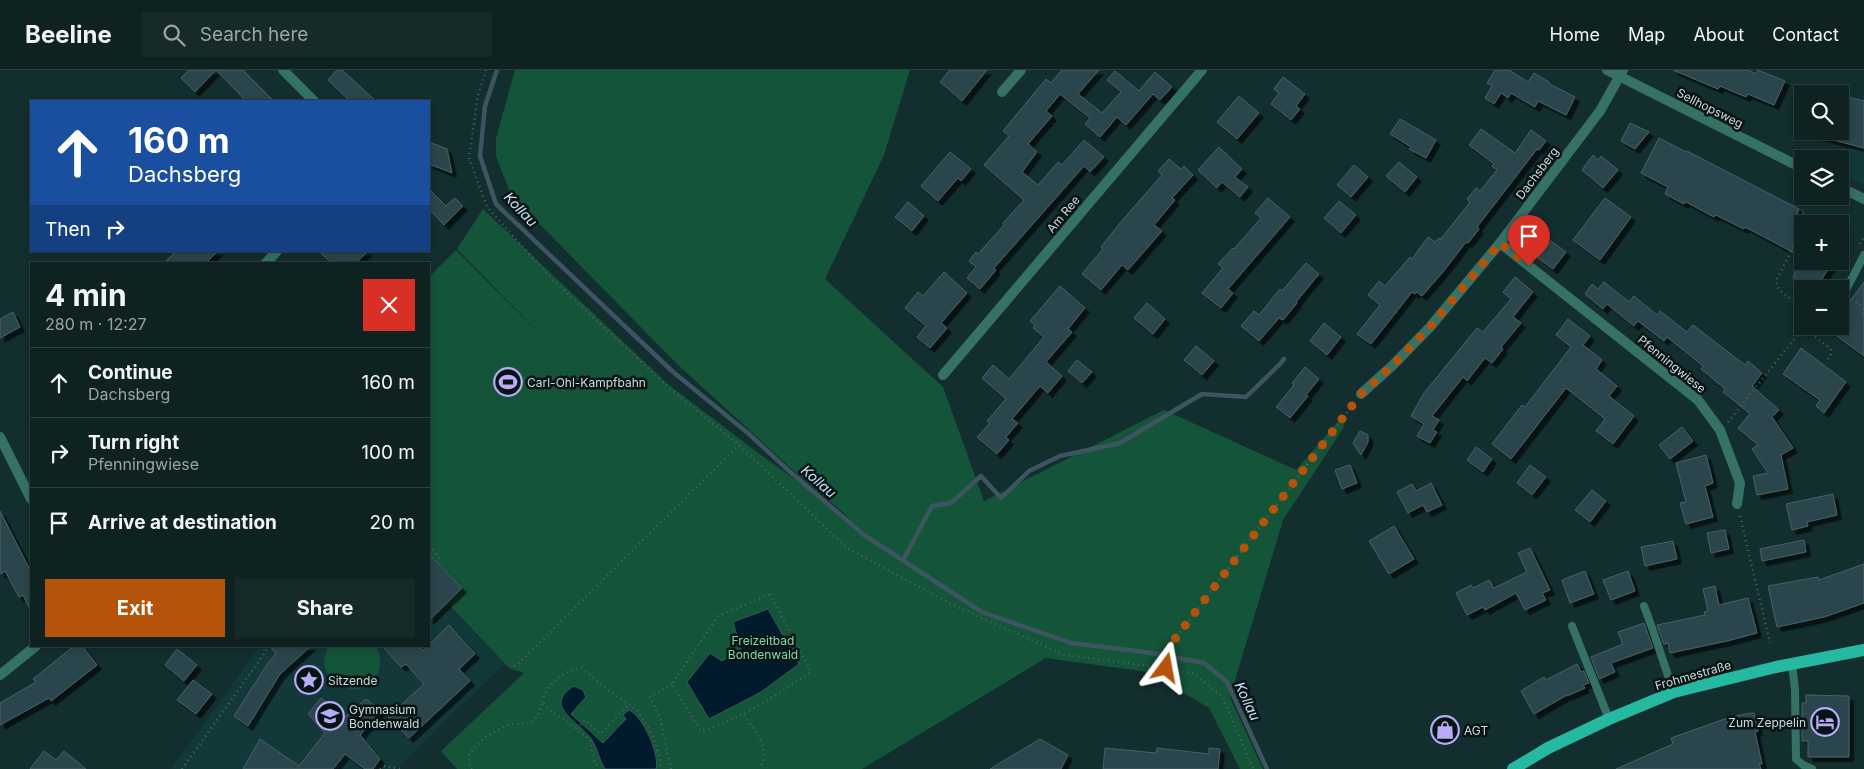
<!DOCTYPE html>
<html lang="en">
<head>
<meta charset="utf-8">
<style>
	:root { --surface:#0e2222; --page:#172a2a; --text:#f1f3f6; --muted:#9ba4a5; --line:#2e3f40; --accent:#b45309 }
	body { margin:0; font-family:Inter,sans-serif; background:var(--page); color:var(--text); height:100vh; display:flex; flex-direction:column; font-size:19px; white-space:nowrap }
	* { box-sizing:border-box; margin:0 }
	p { font-size:16px; color:var(--muted) }
	.icon { flex:none; width:28px; height:28px; fill:none; stroke:currentColor; stroke-width:2; stroke-linecap:round; stroke-linejoin:round }
	.map { position:relative; flex:1; overflow:hidden }
	.panel { position:absolute; left:30px; top:192px; width:400px; height:385px; display:flex; flex-direction:column; background:var(--surface); border-radius:0px; box-shadow:0 2px 8px #0003,0 0 0 1px var(--line) }
	.panel>* { flex:none }
	.banner { position:absolute; left:30px; top:30px; width:400px; height:152px; border-radius:0px; box-shadow:0 2px 8px #0003,0 0 0 1px var(--line); background:#1a4fa0; color:#fff; overflow:hidden }
	.fabs { position:absolute; left:1794px; top:15px; display:grid; gap:10px }
	.fabs a { display:grid; place-items:center; width:55px; height:55px; border-radius:0px; background:var(--surface); box-shadow:0 2px 8px #0003,0 0 0 1px var(--line); font-size:25px }
	.pin { position:absolute; display:grid; place-items:center; width:42px; height:42px; color:#fff; margin:-51px -21px; border-radius:50% 50% 50% 0; rotate:-45deg; box-shadow:0 0 5px #0007 }
	.pin .icon { rotate:45deg }
	.me { position:absolute; width:55px; margin:-28px; rotate:13deg; stroke-linejoin:round; filter:drop-shadow(0 0 4px #0008) }
	.turn { display:flex; align-items:center; gap:18px; height:105px; padding:0 15px; font-size:22px }
	.turn .icon { width:65px; height:65px; stroke-width:2.5 }
	.turn b { display:block; font-size:35px; line-height:42px }
	.then { display:flex; align-items:center; height:48px; padding:0 15px; background:#0003; gap:10px; font-size:19px }
	.round { display:grid; place-items:center; flex:none; width:52px; height:52px; border-radius:0px; background:var(--page) }
	.overview { display:flex; align-items:center; justify-content:space-between; height:85px; padding:0 15px }
	h1 { font-size:30px; font-weight:700; line-height:38px }
	.primary-button { display:flex; gap:10px; margin-top:auto; padding:10px 15px }
	.primary-button a { flex:1; height:58px; border-radius:0px; background:var(--accent); color:#fff; font-size:20px; font-weight:700; line-height:58px; text-align:center }
	.primary-button a+a { background:var(--page); color:var(--text) }
	ul { padding:0; list-style:none }
	li { display:flex; align-items:center; gap:15px; height:70px; padding:0 15px; border-top:1px solid var(--line) }
	li div { flex:1 }
	li b { display:block; font-size:19px }
	li em { font-style:normal }
	header { display:flex; align-items:center; gap:30px; box-sizing:border-box; height:70px; padding:0 25px; background:var(--surface); border-bottom:1px solid var(--line) }
	header strong { font-size:24px }
	nav { display:flex; gap:28px; margin-inline-start:auto; font-size:18px }
	.search { width:350px; height:45px; background:var(--page); display:flex; align-items:center; gap:12px; box-sizing:border-box; padding:0 18px; border-radius:0px; color:var(--muted); font-size:19px }
	.map>svg:first-child { display:block }
	.built { fill:#123839 }
	.green { fill:#145438 }
	.water { fill:#001b2c; stroke:#3d5561 }
	.lines { fill:none; stroke-linecap:round; stroke-linejoin:round }
	.stream { stroke:#3d5561; stroke-width:4.5 }
	.building { fill:#2c454b; stroke:#486168; filter:url(#shadow) }
	.path { stroke:#4e6565; stroke-width:2.5; stroke-dasharray:1 4; stroke-linecap:butt }
	.service { stroke:#367165; stroke-width:8 }
	.minor { stroke:#367165; stroke-width:10 }
	.primary { stroke:#26b9a2; stroke-width:12 }
	.route { stroke:#b45309; stroke-width:9; stroke-dasharray:0 16.2 }
	.labels { text-anchor:middle; dominant-baseline:central; stroke-width:5; stroke-linejoin:round; paint-order:stroke }
	.street-label { font-size:12px; fill:#ccdcdc; stroke:#081414 }
	.poi-label { font-size:12px; fill:#ccdcdc; stroke:#081414; text-anchor:start }
	.park-label { font-size:12px; fill:#7ddbaa; stroke:#081414 }
	.water-label { font-size:14px; font-style:italic; fill:#c3e4f9; stroke:#081414 }
</style>
</head>
<body>
<header>
<strong>Beeline</strong>
<div class="search"><svg class="icon" aria-label="search" viewBox="0 0 24 24"><circle cx="10" cy="10" r="6"/><path d="M15 15l6 6"/></svg>Search here</div>
<nav><a>Home</a><a>Map</a><a>About</a><a>Contact</a></nav>
</header>
<div class="map">
<svg width="1864" height="699" viewBox="0 0 1864 699">
	<defs>
		<filter id="shadow"><feDropShadow dx="4.5" dy="4.5" stdDeviation="0" flood-color="#0009"/></filter>
	</defs>
	<rect width="100%" height="100%" fill="#132e2e"/>
	<path class="built" d="M1864 22V115L1844 105Z
		M449 536 504 594 396 699H171L258 579 256 576H429V544L434 549Z"/>
	<path class="green" d="M515 0H910L884 85 825 209 943 317 984 431 1164 340 1296 400 1342 347 1344 357 1283 450 1230 627 1263 699H1240L1209 638 1148 602 1046 588 862 699H457L441 681 524 603 509 598 449 535 434 549 429 543V207L456 180 550 274 457 179 483 139 669 315 761 385 853 451 794 401 676 293 511 125 496 86V68Z
		M329 576H376C381 585 381 594 378 603 363 638 308 611 329 576Z"/>
	<path class="water" d="M768 539 799 594 761 622 709 649 687 612 710 583 722 591 741 579 733 552Z
		M574 616 583 620 586 627 571 644 603 673 626 649 623 645 629 640C643 646 660 685 656 699H605C599 690 598 679 592 670 581 652 541 637 574 616Z"/>
	<g class="lines">
		<path class="stream" d="M497 0 485 36 480 86 496 134 672 301 749 364 788 400 864 465 982 542 1071 573 1145 582 1204 593 1227 612 1267 699
			M903 490 932 436 951 433 981 406 1001 428 1029 401 1060 386 1120 373 1202 324 1246 327 1280 294 1284 289"/>
	</g>
	<path class="building" d="M189 0H243L274 31H246L216 0 195 22 181 8Z
		M337 0H342L376 31H350L328 10Z
		M950 0H987L962 31 940 12Z
		M1062 0H1099L1078 24 1102 43 1121 22 1107 10 1115 1 1139 21 1155 2 1172 17 1160 30 1153 24 1126 55 1117 47 1100 67 1085 54 1090 48 1060 24 1046 41 1052 46 1028 74 1037 82 1022 102 1038 115 1058 92 1062 95 1084 70 1104 87 1090 102 1084 96 994 198 996 200 980 219 967 208 976 197 969 191 976 182 978 184 1004 155 1003 153 1024 130 984 95 1009 66 1003 61 1017 44 1046 9 1051 13Z
		M1495 0H1509L1528 12 1534 3 1549 12 1548 13 1575 27 1566 45 1538 31 1535 37 1511 23 1508 28 1501 23 1494 34 1485 28 1492 16 1487 13Z
		M1673 0H1748L1756 4 1758 0 1785 11 1774 35 1748 24 1746 27 1720 16 1718 19Z
		M1283 7 1305 24 1296 36 1300 39 1291 50 1271 34 1279 23 1274 19Z
		M1840 25 1864 31V78L1814 65 1815 61H1840Z
		M1239 26 1259 43 1237 69 1217 52Z
		M1400 49 1436 70 1426 88 1409 79 1411 77 1390 64Z
		M1630 53 1649 62 1635 79 1621 71Z
		M1481 59 1515 83 1531 60 1546 71 1539 80 1537 79 1477 157 1479 159 1468 173 1466 172 1443 202 1422 226 1417 222 1415 224 1412 222 1371 274 1357 264 1380 235 1368 225 1379 211 1385 216 1410 187 1412 189 1428 167 1435 172 1439 168 1441 169 1470 132 1467 129 1476 118 1480 121 1497 100 1492 96 1494 94 1469 75Z
		M1659 68 1686 82 1687 81 1799 139 1797 145 1802 148V187L1745 157 1744 159 1716 145 1714 147 1686 132 1684 134 1665 124 1668 117 1641 103Z
		M429 72 447 79 452 103 429 94Z
		M1219 77 1242 99 1235 107 1248 117 1240 127 1222 112 1217 118 1198 100Z
		M950 82 971 99 961 111 958 108 938 131 921 116Z
		M1593 85 1598 90 1601 86 1618 100 1603 118 1582 100Z
		M1169 89 1181 99 1184 96 1193 105 1172 128 1175 130 1154 155 1162 161 1128 200 1122 195 1101 220 1082 204 1103 179 1101 177 1120 153 1162 105 1158 101Z
		M1399 92 1417 107 1405 122 1386 106Z
		M1354 95 1368 107 1351 127 1337 115Z
		M429 119 446 136 455 128 463 136 444 155 429 139Z
		M1268 128 1290 147 1228 219 1233 223 1221 238 1202 223 1223 198 1218 194 1233 178 1234 179 1261 148 1255 143Z
		M1605 128 1631 147 1600 190 1573 170Z
		M1339 131 1356 145 1341 163 1324 148Z
		M908 132 924 146 912 161 895 147Z
		M1551 171 1566 182 1553 199 1538 188Z
		M176 181H218L205 194H163Z
		M319 181H368L355 194H332Z
		M1798 191H1834L1815 219H1806L1793 209Z
		M1306 193 1319 204 1296 232 1297 233 1283 250 1279 248 1259 271 1241 256 1254 241 1259 245 1280 219 1282 221Z
		M944 202 967 223 941 253 947 258 930 278 917 267 926 256 905 238 918 222 923 226Z
		M1515 207 1533 222 1513 247 1521 253 1501 277 1503 279 1492 293 1485 288 1467 311 1463 307 1432 346 1439 350 1433 360 1437 362 1430 373 1417 366 1424 354 1411 346 1424 323 1477 258 1483 262 1511 229 1503 222Z
		M1604 212 1629 232 1634 226 1657 245 1660 241 1687 262 1693 255 1745 295 1748 291 1762 303 1752 316 1779 340 1772 347 1793 378 1781 385 1788 419 1757 425 1753 406 1768 403 1752 379 1758 375 1738 358 1750 344 1723 322 1725 319 1701 299 1703 296 1667 267 1664 271 1638 251 1634 256 1607 234 1603 239 1585 224 1592 214 1598 219Z
		M1864 212V286L1823 256H1840V228L1848 234Z
		M1060 216 1085 238 1068 259 1072 262 1046 292 1062 306 1048 323 1040 316 1012 349 1018 353 1006 367 1009 370 997 384 977 367 990 353 987 351 1006 329 982 308 993 295 1009 309 1044 267 1033 258 1035 255 1030 251Z
		M1147 233 1165 249 1153 264 1134 248Z
		M13 242 20 257 0 268V249Z
		M1568 249 1590 266 1583 275 1602 290 1596 299 1617 316 1609 326 1634 346 1613 374 1596 361 1605 349 1566 318 1511 389 1492 374 1522 335 1525 337 1571 277 1556 265Z
		M1324 253 1341 267 1327 285 1310 271Z
		M1196 276 1214 291 1202 305 1184 290Z
		M1801 278 1846 312 1824 343 1816 336 1820 330 1783 304Z
		M1077 290 1092 302 1082 313 1068 301Z
		M1305 297 1319 309 1306 325 1308 326 1290 348 1276 337 1294 315 1292 313Z
		M1682 357 1693 371 1670 389 1659 375Z
		M1360 361 1368 365V372L1361 385 1353 373Z
		M1476 377 1492 389 1483 402 1467 390Z
		M1706 385 1713 413 1705 416 1713 447 1686 454 1680 433 1686 432 1676 393Z
		M1350 395 1357 413 1342 419 1335 400Z
		M1530 395 1546 407 1532 425 1517 413Z
		M1431 413 1442 435 1427 442 1423 435 1408 443 1397 422 1412 414 1416 421Z
		M1592 420 1606 431 1590 452 1575 440Z
		M1833 424 1837 445 1807 452 1808 456 1792 460 1786 434Z
		M0 441 31 502V541L23 525 19 527 5 501 0 504Z
		M1394 456 1414 489 1389 504 1369 471Z
		M1725 460 1729 479 1711 483 1707 463Z
		M1804 470 1806 482 1762 491 1760 479Z
		M1673 471 1677 489 1645 496 1641 477Z
		M1530 478 1550 520 1542 523 1546 530 1525 540 1516 523 1485 540 1483 537 1467 545 1456 523 1471 515 1473 518 1489 510 1494 518 1527 502 1518 483Z
		M429 484 462 518 429 550Z
		M1864 494V533L1824 547 1777 557 1768 516 1818 507 1819 510Z
		M1585 501 1594 524 1570 533 1562 510Z
		M1628 501 1635 521 1611 530 1603 510Z
		M1715 516 1719 535 1748 528 1757 563 1727 571 1670 583 1668 573 1664 574 1657 555 1705 545 1704 542 1708 541 1703 519Z
		M1644 553 1653 578 1611 593 1615 602 1599 609 1591 587 1623 574 1618 562Z
		M449 555 475 584 459 599 470 611 409 668 388 647 424 614 406 594 401 597 382 576H418L423 581Z
		M74 576H82L97 595 51 631 49 628 0 655V633L36 612 33 609Z
		M270 576H311L280 604 248 656 234 646 268 593 276 584Z
		M177 579 197 595 184 611 165 595Z
		M1577 594 1581 602 1584 601 1589 613 1583 615 1585 618 1567 626V625L1534 644 1521 621 1544 607 1546 610Z
		M193 610 212 624 196 644 177 630Z
		M1806 625 1849 626V687H1808V671H1802V633H1806Z
		M321 628 345 647 366 629 381 641 360 665 380 689 373 699H365L345 684 333 699H243L260 669 299 696 325 663 308 644Z
		M1751 643H1754L1758 661 1755 662 1762 694H1759L1761 699H1616L1673 674 1671 668 1730 647Z
		M1040 669 1068 685 1061 699H990Z
		M1105 678 1156 683 1157 678 1209 684V678L1220 679 1218 699H1103Z
		M44 681 56 690 64 681 86 699H30Z"/>
	<g class="lines">
		<path class="path" d="M486 0 478 25 469 88 487 137 552 209 667 316 739 375 847 478 957 537 1065 585 1166 598 1194 604 1223 627 1253 699
			M1805 154 1809 146 1801 142 1808 126
			M1802 159 1776 211 1779 220 1802 237
			M1860 174 1864 167
			M1825 219 1830 217 1834 219
			M1852 229 1863 237 1862 245
			M1803 258 1831 279V284L1826 293
			M1728 352 1803 258
			M1740 446 1770 573
			M429 476 442 490
			M770 524 811 602C776 625 742 649 701 661L672 614 718 546Z
			M514 596 518 594 739 375
			M1166 598 1168 578 1354 333
			M542 632C548 612 562 602 582 598L603 616 637 640 652 664 660 689 661 699
			M744 645C756 663 771 676 760 699
			M577 659 585 650 600 664 629 634
			M182 699 262 587 266 580 265 576
			M380 699 384 696 400 699
			M472 699 470 698 469 684 485 667 507 655 531 653 538 645 542 632 554 644 564 649 590 670 594 690 598 699
			M671 699 660 648 650 627 672 614"/>
		<path class="service" d="M1846 220 1864 185
			M1644 536C1655 564 1663 593 1674 622
			M1572 556 1609 649
			M1792 594 1795 620 1796 689 1803 695 1812 699"/>
		<path class="minor" d="M283 0 314 31
			M1607 0 1802 98
			M1002 22 1021 0
			M1840 117 1864 129
			M1500 173 1698 330 1720 360 1740 413 1737 434
			M265 194 277 181
			M943 305 1202 0
			M1361 324 1393 295 1430 257 1500 173 1600 41 1623 0
			M0 367 31 429
			M0 605 36 576"/>
		<path class="primary" d="M1513 699 1548 678 1609 649 1674 622 1776 597 1864 580"/>
	</g>
	<g class="lines">
		<path class="route" d="M1166 598 1168 578 1361 324 1393 295 1430 257 1500 173 1529 196"/>
	</g>
	<defs>
		<symbol id="stadium-ring" viewBox="-11 -11 22 22"><circle r="9.5" fill="#081414" stroke="#b8abf7" stroke-width="1.5"/><path d="M0-5a6.5 5 0 1 0 0 10a6.5 5 0 1 0 0-10ZM-3.5-1.8h7v3.6h-7Z" fill="#b8abf7"/></symbol>
		<symbol id="sight-ring" viewBox="-11 -11 22 22"><circle r="9.5" fill="#081414" stroke="#b8abf7" stroke-width="1.5"/><path d="M0-6L1.8-2.2L6-1.7L2.9 1.2L3.7 5.4L0 3.3L-3.7 5.4L-2.9 1.2L-6-1.7L-1.8-2.2Z" fill="#b8abf7"/></symbol>
		<symbol id="school-ring" viewBox="-11 -11 22 22"><circle r="9.5" fill="#081414" stroke="#b8abf7" stroke-width="1.5"/><path d="M0-5L7-2L0 1L-7-2ZM-4 1L0 2.5L4 1V4Q0 6-4 4Z" fill="#b8abf7"/></symbol>
		<symbol id="hotel-ring" viewBox="-11 -11 22 22"><circle r="9.5" fill="#081414" stroke="#b8abf7" stroke-width="1.5"/><path d="M-6-4.5h1.5V1H6V5H4.5V3h-9V5H-6ZM-4 0a1.8 1.8 0 1 1 3.6 0ZM.5 0V-2.5h3Q6-2.5 6 0Z" fill="#b8abf7"/></symbol>
		<symbol id="shop-ring" viewBox="-11 -11 22 22"><circle r="9.5" fill="#081414" stroke="#b8abf7" stroke-width="1.5"/><path d="M-5-2.5h2.3a2.7 3.5 0 0 1 5.4 0H5L5.5 6h-11ZM-1.5-2.5h3a1.5 2.3 0 0 0-3 0Z" fill="#b8abf7"/></symbol>
	</defs>
	<g fill-rule="evenodd">
		<use href="#stadium-ring" x="492" y="296" width="32" height="32"/>
		<use href="#sight-ring" x="293" y="594" width="32" height="32"/>
		<use href="#school-ring" x="314" y="630" width="32" height="32"/>
		<use href="#hotel-ring" x="1809" y="636" width="32" height="32"/>
		<use href="#shop-ring" x="1429" y="644" width="32" height="32"/>
	</g>
	<g class="labels">
		<g class="street-label">
			<text transform="translate(1710 38) rotate(27)">Sellhopsweg</text>
			<text transform="translate(1537 103) rotate(-53)">Dachsberg</text>
			<text transform="translate(1063 144) rotate(-50)">Am Ree</text>
			<text transform="translate(1672 294) rotate(39)">Pfenningwiese</text>
			<text transform="translate(1693 605) rotate(-16)">Frohmestraße</text>
		</g>
		<g class="poi-label">
			<text x="527" y="312">Carl-Ohl-Kampfbahn</text>
			<text x="328" y="610">Sitzende</text>
			<text x="349" y="639">Gymnasium<tspan x="349" dy="14">Bondenwald</tspan></text>
			<text x="1806" y="652" text-anchor="end">Zum Zeppelin</text>
			<text x="1464" y="660">AGT</text>
		</g>
		<g class="park-label">
			<text x="763" y="570">Freizeitbad<tspan x="763" dy="14">Bondenwald</tspan></text>
		</g>
		<g class="water-label">
			<text transform="translate(521 139) rotate(47)">Kollau</text>
			<text transform="translate(819 411) rotate(41)">Kollau</text>
			<text transform="translate(1248 631) rotate(65)">Kollau</text>
		</g>
	</g>
</svg>
<div class="fabs">
<a><svg class="icon" aria-label="search" viewBox="0 0 24 24"><circle cx="10" cy="10" r="6"/><path d="M15 15l6 6"/></svg></a>
<a><svg class="icon" aria-label="layers" viewBox="0 0 24 24"><path d="M12 4l9 5-9 5-9-5zM3 14l9 5 9-5"/></svg></a>
<a>+</a>
<a>−</a>
</div>
<div class="pin" style="left:1529px;top:196px;background:#d93025"><svg class="icon" aria-label="arrive" viewBox="0 0 24 24"><path d="M6 21V4h12l-3 4 3 4H6"/></svg></div>
<svg class="me" style="left:1166px;top:598px" viewBox="-20 -20 40 40"><path d="M0-17L14 15 0 8-14 15z" fill="#b45309" stroke="#fff" stroke-width="4"/></svg>
<div class="banner">
<div class="turn"><svg class="icon" aria-label="ahead" viewBox="0 0 24 24"><path d="M12 20V5M6 11l6-6 6 6"/></svg><div><b>160 m</b>Dachsberg</div></div>
<div class="then">Then<svg class="icon" aria-label="right" viewBox="0 0 24 24"><path d="M7 20v-9h11M14 6l5 5-5 5"/></svg></div>
</div>
<section class="panel">
<div class="overview"><div><h1>4 min</h1><p>280 m · 12:27</p></div><a class="round" style="background:#d93025;color:#fff"><svg class="icon" aria-label="close" viewBox="0 0 24 24"><path d="M6 6l12 12M18 6L6 18"/></svg></a></div>
<ul>
<li><svg class="icon" aria-label="ahead" viewBox="0 0 24 24"><path d="M12 20V5M6 11l6-6 6 6"/></svg><div><b>Continue</b><p>Dachsberg</p></div><em>160 m</em></li>
<li><svg class="icon" aria-label="right" viewBox="0 0 24 24"><path d="M7 20v-9h11M14 6l5 5-5 5"/></svg><div><b>Turn right</b><p>Pfenningwiese</p></div><em>100 m</em></li>
<li><svg class="icon" aria-label="arrive" viewBox="0 0 24 24"><path d="M6 21V4h12l-3 4 3 4H6"/></svg><div><b>Arrive at destination</b></div><em>20 m</em></li>
</ul>
<div class="primary-button"><a>Exit</a><a>Share</a></div>
</section>
</div>
</body>
</html>
